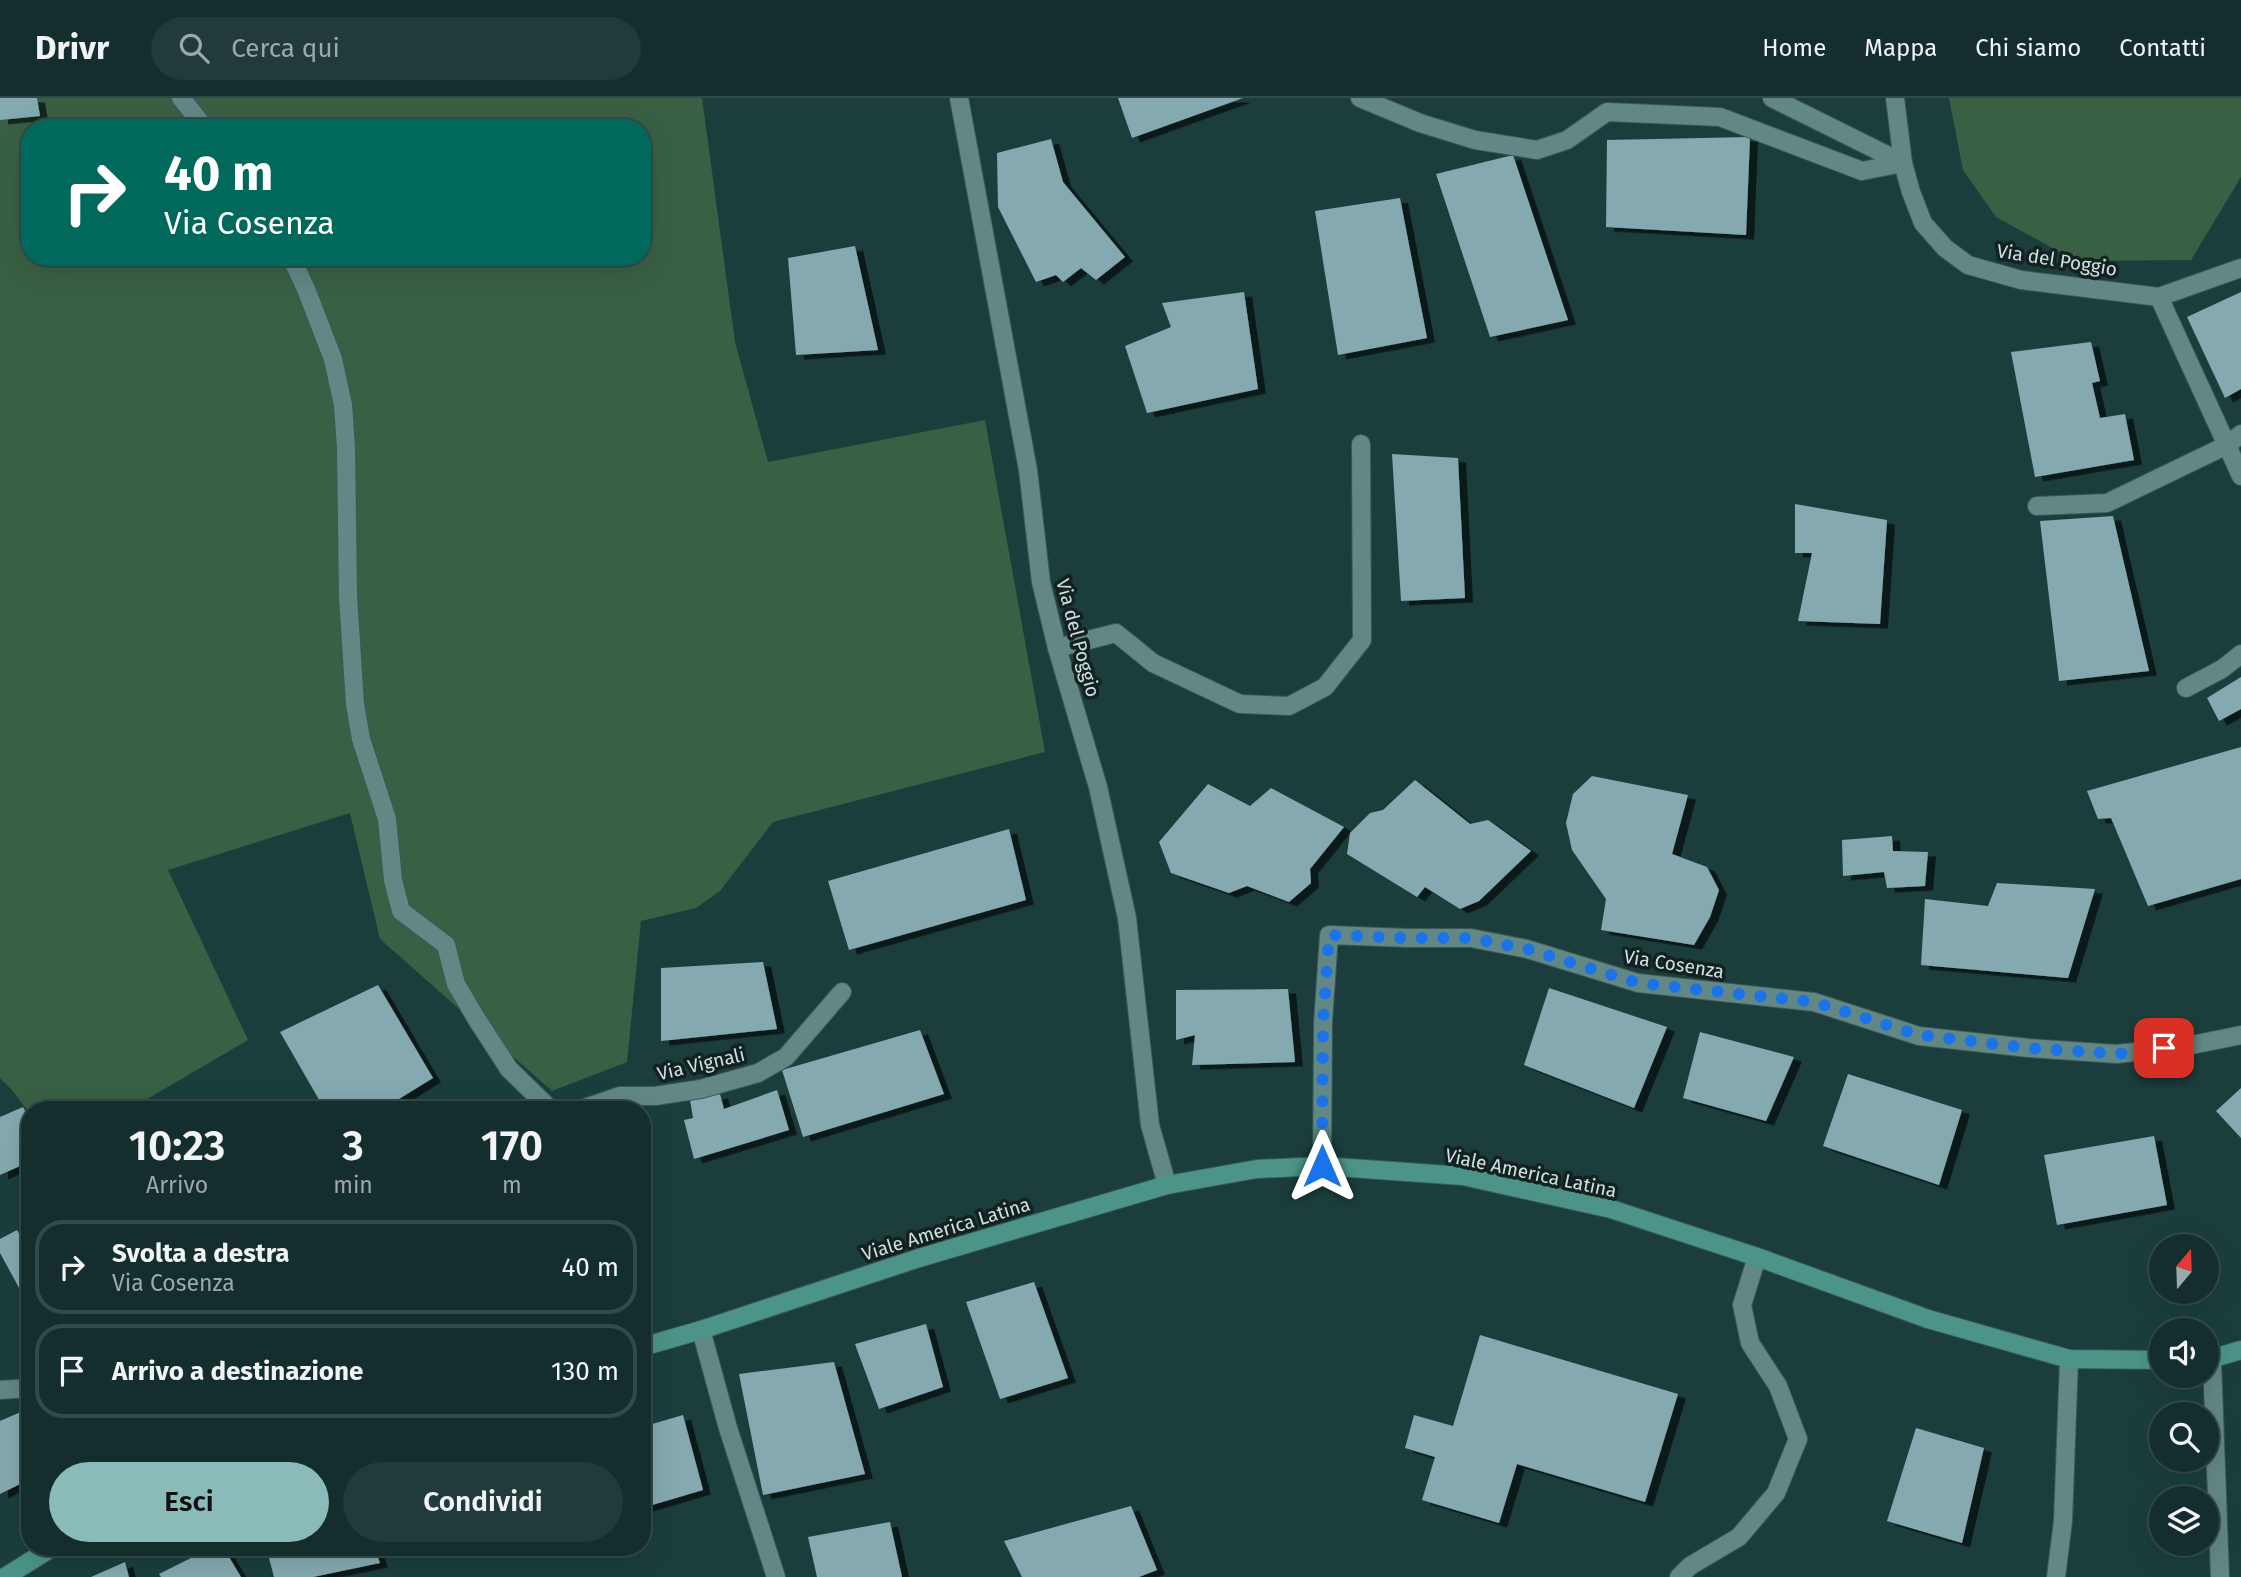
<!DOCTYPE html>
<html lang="it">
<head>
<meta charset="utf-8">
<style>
	:root { --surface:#142e2e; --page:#213a3a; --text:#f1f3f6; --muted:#9da8aa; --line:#334a4a; --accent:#8bbbb9 }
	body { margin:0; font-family:"Fira Sans",sans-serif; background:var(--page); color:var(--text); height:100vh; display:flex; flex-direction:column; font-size:26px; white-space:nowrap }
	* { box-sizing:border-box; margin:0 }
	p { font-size:23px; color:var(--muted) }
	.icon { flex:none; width:38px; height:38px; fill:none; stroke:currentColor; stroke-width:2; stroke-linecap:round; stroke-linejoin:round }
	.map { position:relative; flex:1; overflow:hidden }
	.side { position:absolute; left:21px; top:1003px; width:630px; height:455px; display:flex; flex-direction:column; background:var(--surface); border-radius:28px; box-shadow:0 7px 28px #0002,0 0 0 2px var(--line) }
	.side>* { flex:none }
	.banner { position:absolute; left:21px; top:21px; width:630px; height:147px; border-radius:28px; box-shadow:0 7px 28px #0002,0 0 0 2px var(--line); background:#00695c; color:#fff; overflow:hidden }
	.needle { width:46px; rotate:19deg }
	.buttons { position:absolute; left:2149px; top:1136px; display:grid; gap:14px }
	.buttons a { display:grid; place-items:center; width:70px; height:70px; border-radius:50%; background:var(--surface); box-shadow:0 7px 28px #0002,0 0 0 2px var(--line); font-size:35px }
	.pin { position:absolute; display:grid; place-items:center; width:60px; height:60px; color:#fff; margin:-30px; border-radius:14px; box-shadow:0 4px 10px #0006 }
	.me { position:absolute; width:77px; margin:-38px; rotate:0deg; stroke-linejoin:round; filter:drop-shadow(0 0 5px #0008) }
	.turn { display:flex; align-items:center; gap:24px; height:147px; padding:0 28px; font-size:32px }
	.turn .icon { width:91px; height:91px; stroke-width:2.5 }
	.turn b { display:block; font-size:49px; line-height:60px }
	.eta { display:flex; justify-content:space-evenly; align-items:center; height:119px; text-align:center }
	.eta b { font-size:42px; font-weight:600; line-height:49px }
	.action { display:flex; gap:14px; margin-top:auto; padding:14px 28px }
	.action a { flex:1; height:80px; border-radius:42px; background:var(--accent); color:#111; font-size:28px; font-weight:600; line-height:80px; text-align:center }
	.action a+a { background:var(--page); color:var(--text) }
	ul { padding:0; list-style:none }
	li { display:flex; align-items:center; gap:21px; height:94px; margin:0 14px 10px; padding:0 14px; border:4px solid var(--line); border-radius:28px }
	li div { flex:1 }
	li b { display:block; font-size:26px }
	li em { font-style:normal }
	header { display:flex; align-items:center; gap:42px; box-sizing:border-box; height:98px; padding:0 35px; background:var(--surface); border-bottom:2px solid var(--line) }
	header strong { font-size:33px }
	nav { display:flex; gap:38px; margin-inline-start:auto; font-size:24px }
	.search { width:490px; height:63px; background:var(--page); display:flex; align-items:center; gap:18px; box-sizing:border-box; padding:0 24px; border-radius:38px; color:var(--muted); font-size:26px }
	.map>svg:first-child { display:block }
	.green { fill:#396044; fill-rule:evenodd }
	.building { fill:#85a9b0; filter:url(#shadow) }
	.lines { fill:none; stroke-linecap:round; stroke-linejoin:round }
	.lane-casing { stroke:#3a5a59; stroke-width:20 }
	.street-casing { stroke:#3a5a59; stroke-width:20 }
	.secondary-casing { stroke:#3a5a59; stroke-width:20 }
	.lane { stroke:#628784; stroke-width:18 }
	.street { stroke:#628784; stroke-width:18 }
	.secondary { stroke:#4b9487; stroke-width:18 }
	.route { stroke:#1a73e8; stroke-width:12; stroke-dasharray:0 21.6 }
	.labels { text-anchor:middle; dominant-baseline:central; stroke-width:7; stroke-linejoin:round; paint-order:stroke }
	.street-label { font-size:19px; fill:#cee1e0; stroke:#132221 }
</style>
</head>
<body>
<header>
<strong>Drivr</strong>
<div class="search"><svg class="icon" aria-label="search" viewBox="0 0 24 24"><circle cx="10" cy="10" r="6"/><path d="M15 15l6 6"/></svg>Cerca qui</div>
<nav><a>Home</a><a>Mappa</a><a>Chi siamo</a><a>Contatti</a></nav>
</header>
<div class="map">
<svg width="2241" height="1479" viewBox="0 0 2241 1479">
	<defs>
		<filter id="shadow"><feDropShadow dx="8" dy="4.5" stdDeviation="0" flood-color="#0009"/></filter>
	</defs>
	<rect width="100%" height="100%" fill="#1b3e3d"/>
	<path class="green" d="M0 0H702L735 244 768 364 985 322 1045 654 773 724 720 793 696 810 641 823 627 964 552 993 380 841 350 715 168 772 248 942 130 1011 30 1012V1016L12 992 0 980ZM30 30H642V159H30Z
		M1949 0H2241V79L2191 162 2076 163 1996 119 1963 72Z"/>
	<path class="building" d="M0 0H37L40 18 0 22Z
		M1118 0H1243L1132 40Z
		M1750 39 1746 137 1606 129 1607 42Z
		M1051 41 1063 84 1125 159 1096 182 1081 170 1063 184 1056 177 1036 184 998 109 997 55Z
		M1513 57 1568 222 1490 239 1436 76Z
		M1400 100 1427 240 1338 257 1315 113Z
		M855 148 878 252 796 257 788 160Z
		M1244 194 1258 291 1147 315 1125 248 1171 229 1162 205Z
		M2241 194V291L2225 300 2187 219Z
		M2091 244 2100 283 2092 285 2100 320 2125 316 2134 362 2035 379 2011 254Z
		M1392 356 1458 360 1465 500 1401 503Z
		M1795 406 1887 422 1880 526 1798 523 1812 455H1795Z
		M2113 418 2149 573 2059 583 2040 423Z
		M2241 579V611L2219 623 2207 600Z
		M2241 649V781L2148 808 2111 720 2098 721 2087 693Z
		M1592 678 1688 697 1672 756 1707 769 1719 792 1710 819 1694 847 1601 832 1606 801 1572 752 1566 725 1573 696Z
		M1415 682 1470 726 1488 722 1531 753 1479 803 1460 811 1425 789 1417 799 1347 756 1350 735 1370 715 1383 712Z
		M1208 686 1250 708 1271 690 1344 729 1310 771 1311 785 1289 804 1247 788 1229 795 1171 775 1159 744Z
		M1009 731 1026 802 849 852 828 783Z
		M1892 738 1893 753 1928 754 1925 788 1887 790 1884 774 1843 778 1842 742Z
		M1997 785 2095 791 2068 880 1921 867 1925 801 1988 808Z
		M763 864 777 931 661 943V870Z
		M378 887 433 980 381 1012H325L280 934Z
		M1549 890 1667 929 1634 1010 1524 967Z
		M1288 891 1295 964 1192 967 1195 937 1176 942V892Z
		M920 932 944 996 803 1039 782 972Z
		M1700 934 1794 959 1766 1023 1683 1000Z
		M1848 976 1962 1012 1939 1087 1823 1048Z
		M2241 990V1040L2216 1013Z
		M777 992 789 1032 694 1061 684 1022 693 1020 690 1002 720 996 724 1011Z
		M23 1009 30 1022V1089L20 1068 0 1077V1019Z
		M2154 1038 2167 1107 2057 1127 2044 1057Z
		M17 1132 22 1141 30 1138V1210L0 1155V1141Z
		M1034 1184 1068 1280 1000 1301 966 1204Z
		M926 1226 943 1289 879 1311 855 1246Z
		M1480 1237 1678 1296 1645 1404 1517 1366 1499 1425 1422 1402 1435 1359 1405 1350 1414 1317 1453 1328Z
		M834 1264 865 1376 763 1397 739 1276Z
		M30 1310V1381L0 1396V1323Z
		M683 1317 703 1392 642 1410V1329Z
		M1916 1330 1984 1350 1962 1445 1887 1423Z
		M1131 1408 1157 1472 1139 1479H1022L1004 1443Z
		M890 1424 902 1479H817L808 1439Z
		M213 1449H223L241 1479H161L159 1476Z
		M266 1449H374L380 1465 313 1479H274Z
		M125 1464 129 1479H91Z"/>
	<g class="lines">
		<defs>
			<path id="lane" d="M181 0 205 30
				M1360 0 1420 25 1475 42 1537 52 1567 42 1607 14 1720 19 1862 73 1903 65
				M1772 0 1903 65
				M291 159 306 191 333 261 343 307 346 349 348 498 355 606 361 641 387 721 393 782 401 813 446 847 456 886 476 920 509 971 551 1012
				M1057 550 1116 535 1153 565 1240 606 1289 608 1325 589 1362 542 1361 346"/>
			<path id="street" d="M959 0 1028 372 1041 484 1057 550 1098 689 1127 820 1150 1027 1167 1087
				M1895 0 1903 65 1911 94 1923 125 1945 150 1968 167 2021 182 2159 199 2241 170
				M2159 199 2241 378
				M2037 408 2107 405 2227 347 2241 336
				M2186 590 2222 571 2241 556
				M579 1012 620 998H655L701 991 758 975 786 959 842 894
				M1322 1068 1323 925 1329 837 1408 840H1471L1527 851 1638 885 1814 904 1919 938 2029 950 2117 956 2187 948 2241 937
				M701 1232 728 1330 776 1479
				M2212 1262 2220 1479
				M0 1292 30 1290
				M1679 1479 1690 1468 1739 1439 1776 1395 1798 1341 1778 1288 1750 1245 1742 1207 1757 1159
				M2056 1479 2063 1423 2069 1261"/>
			<path id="secondary" d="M642 1249 701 1232 919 1160 1167 1087 1257 1071 1322 1068 1463 1078 1611 1111 1757 1159 1928 1221 2069 1261 2161 1262
				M2207 1262 2241 1252
				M5 1479 53 1449"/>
		</defs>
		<use href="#lane" class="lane-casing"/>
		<use href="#street" class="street-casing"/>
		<use href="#secondary" class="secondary-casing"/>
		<use href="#lane" class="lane"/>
		<use href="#street" class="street"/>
		<use href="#secondary" class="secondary"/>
	</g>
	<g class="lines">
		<path class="route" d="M1322 1068 1323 925 1329 837 1408 840H1471L1527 851 1638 885 1814 904 1919 937 2029 950 2117 956 2164 950"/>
	</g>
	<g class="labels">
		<g class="street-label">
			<text transform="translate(2057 162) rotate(9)">Via del Poggio</text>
			<text transform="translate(1078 540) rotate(75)">Via del Poggio</text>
			<text transform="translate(1674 866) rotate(9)">Via Cosenza</text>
			<text transform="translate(701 966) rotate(-13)">Via Vignali</text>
			<text transform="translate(1531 1075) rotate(12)">Viale America Latina</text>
			<text transform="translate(946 1131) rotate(-17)">Viale America Latina</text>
		</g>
	</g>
</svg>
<div class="buttons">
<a><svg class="needle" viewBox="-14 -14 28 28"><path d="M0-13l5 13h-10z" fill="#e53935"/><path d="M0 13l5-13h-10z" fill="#9da8aa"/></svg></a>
<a><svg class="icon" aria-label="sound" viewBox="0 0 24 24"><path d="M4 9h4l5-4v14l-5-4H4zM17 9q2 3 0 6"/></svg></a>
<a><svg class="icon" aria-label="search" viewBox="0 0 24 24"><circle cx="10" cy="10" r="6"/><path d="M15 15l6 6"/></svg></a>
<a><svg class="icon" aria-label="layers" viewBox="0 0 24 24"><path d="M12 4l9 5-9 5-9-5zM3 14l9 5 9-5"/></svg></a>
</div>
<div class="pin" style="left:2164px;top:950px;background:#d93025"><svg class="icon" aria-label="arrive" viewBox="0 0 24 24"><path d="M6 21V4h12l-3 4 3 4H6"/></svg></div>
<svg class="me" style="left:1322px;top:1068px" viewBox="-20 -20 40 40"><path d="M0-17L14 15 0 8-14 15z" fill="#1a73e8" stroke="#fff" stroke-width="4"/></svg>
<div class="banner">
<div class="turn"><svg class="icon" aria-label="right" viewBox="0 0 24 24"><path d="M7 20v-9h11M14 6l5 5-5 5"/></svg><div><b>40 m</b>Via Cosenza</div></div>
</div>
<section class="side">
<div class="eta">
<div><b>10:23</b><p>Arrivo</p></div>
<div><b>3</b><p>min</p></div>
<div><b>170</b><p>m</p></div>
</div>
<ul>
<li><svg class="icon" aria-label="right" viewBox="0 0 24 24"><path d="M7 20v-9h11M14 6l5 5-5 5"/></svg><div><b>Svolta a destra</b><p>Via Cosenza</p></div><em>40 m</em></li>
<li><svg class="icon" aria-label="arrive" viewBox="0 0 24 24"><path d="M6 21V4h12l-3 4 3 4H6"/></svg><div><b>Arrivo a destinazione</b></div><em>130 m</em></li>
</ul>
<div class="action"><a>Esci</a><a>Condividi</a></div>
</section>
</div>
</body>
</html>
